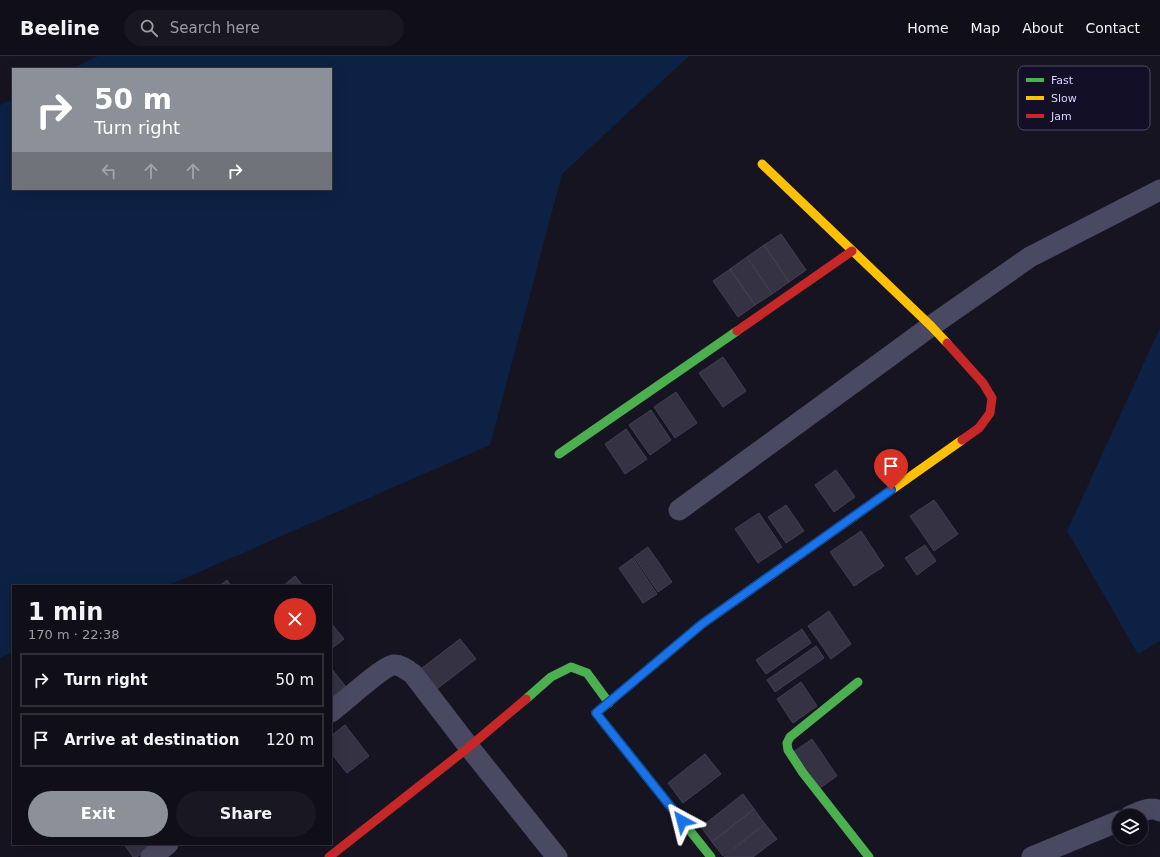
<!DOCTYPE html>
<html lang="en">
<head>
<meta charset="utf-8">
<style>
	:root { --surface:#100f19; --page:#191822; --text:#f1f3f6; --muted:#9c9ca2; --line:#302f38; --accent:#8c9099 }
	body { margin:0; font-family:"DejaVu Sans",sans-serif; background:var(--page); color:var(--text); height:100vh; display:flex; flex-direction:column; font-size:15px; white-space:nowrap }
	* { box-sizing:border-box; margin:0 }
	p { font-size:13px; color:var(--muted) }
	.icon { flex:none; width:22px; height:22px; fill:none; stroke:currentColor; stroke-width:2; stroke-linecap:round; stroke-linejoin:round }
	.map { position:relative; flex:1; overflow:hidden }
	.sheet { position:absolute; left:12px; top:529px; width:320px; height:260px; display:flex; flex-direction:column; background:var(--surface); border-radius:0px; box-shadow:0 4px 16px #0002,0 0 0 1px var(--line) }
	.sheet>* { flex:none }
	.top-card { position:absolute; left:12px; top:12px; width:320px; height:122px; border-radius:0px; box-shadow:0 4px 16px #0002,0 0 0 1px var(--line); background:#8c9099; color:#fff; overflow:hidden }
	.controls { position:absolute; left:1112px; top:753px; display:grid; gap:8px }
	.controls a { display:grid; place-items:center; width:36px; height:36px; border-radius:50%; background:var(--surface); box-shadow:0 4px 16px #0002,0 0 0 1px var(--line); font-size:20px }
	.pin { position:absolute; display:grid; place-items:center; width:34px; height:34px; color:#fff; margin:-41px -17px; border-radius:50% 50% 50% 0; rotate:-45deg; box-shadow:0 0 4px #0007 }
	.pin .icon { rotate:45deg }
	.me { position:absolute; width:44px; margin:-22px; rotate:322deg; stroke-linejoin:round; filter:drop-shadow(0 0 3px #0008) }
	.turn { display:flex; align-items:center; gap:14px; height:84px; padding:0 16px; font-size:18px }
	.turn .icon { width:52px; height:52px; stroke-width:2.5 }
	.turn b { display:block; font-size:28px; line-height:34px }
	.lanes { display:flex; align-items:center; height:38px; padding:0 16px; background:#0003; justify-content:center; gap:20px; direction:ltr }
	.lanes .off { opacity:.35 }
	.round { display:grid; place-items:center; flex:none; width:42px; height:42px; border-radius:21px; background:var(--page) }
	.headline { display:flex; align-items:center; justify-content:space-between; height:68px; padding:0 16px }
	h1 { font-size:24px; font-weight:700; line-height:30px }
	.action { display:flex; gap:8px; margin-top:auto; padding:8px 16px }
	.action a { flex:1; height:46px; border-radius:24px; background:var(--accent); color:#fff; font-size:16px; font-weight:700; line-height:46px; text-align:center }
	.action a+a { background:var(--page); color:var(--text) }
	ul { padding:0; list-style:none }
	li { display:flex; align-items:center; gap:12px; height:54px; margin:0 8px 6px; padding:0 8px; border:2px solid var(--line); border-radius:0px }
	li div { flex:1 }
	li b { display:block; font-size:15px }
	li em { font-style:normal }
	header { display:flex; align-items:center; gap:24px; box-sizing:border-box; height:56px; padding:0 20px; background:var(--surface); border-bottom:1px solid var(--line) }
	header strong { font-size:19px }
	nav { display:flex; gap:22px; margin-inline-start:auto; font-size:14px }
	.search { width:280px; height:36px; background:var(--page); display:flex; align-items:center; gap:10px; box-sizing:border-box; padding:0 14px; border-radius:22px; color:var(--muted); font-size:15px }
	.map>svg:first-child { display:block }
	.water { fill:#0d2144 }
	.building { fill:#343243; stroke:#433f54 }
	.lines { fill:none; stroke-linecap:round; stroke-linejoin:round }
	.street { stroke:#4a4962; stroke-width:21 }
	.fast { stroke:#4caf50; stroke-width:9 }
	.slow { stroke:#ffc107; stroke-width:9 }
	.jam { stroke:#c62828; stroke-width:9 }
	.route-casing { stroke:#114b97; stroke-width:10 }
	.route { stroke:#1a73e8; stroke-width:7 }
	.key { fill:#130f26; stroke:#4e4a67; stroke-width:1 }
	.key-label { font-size:11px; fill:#d9d4ff }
</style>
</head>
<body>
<header>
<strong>Beeline</strong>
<div class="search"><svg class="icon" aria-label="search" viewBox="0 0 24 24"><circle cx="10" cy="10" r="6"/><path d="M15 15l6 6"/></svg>Search here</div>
<nav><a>Home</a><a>Map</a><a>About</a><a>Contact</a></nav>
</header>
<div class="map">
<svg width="1160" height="801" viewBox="0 0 1160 801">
	<rect width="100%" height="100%" fill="#161421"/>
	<path class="water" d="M98 0H689L562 118 490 389 167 530H13V596L0 602V49L13 43V133H331V13H72Z
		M1160 272V585L1138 598 1067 475Z"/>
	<path class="building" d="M781 178 806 214 789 226 764 189Z
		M764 189 789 226 772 238 747 201Z
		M747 201 772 238 755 249 730 213Z
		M730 213 755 249 738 261 713 225Z
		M723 301 746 335 723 351 699 317Z
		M676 336 697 367 675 382 654 351Z
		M651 354 671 384 650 399 629 369Z
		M626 373 647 403 625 418 605 388Z
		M836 414 855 441 834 456 815 429Z
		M934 444 958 478 934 495 910 460Z
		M786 449 804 475 786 487 768 461Z
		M759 457 782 491 758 507 735 473Z
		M861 475 884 510 854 530 830 496Z
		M925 489 936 505 917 519 905 502Z
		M648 491 672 526 658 536 634 501Z
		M633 502 657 538 643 547 619 512Z
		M295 520 303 530H283Z
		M227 524 231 530H219Z
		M829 555 851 588 831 603 808 570Z
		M331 567 344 583 331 593Z
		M802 573 811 587 766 618 756 604Z
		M460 583 476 603 434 635 418 615Z
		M816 590 824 602 775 636 767 624Z
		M331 612 346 631 331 642Z
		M801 626 817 650 793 667 777 643Z
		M345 669 369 700 347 717 331 697V680Z
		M812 683 837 720 817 734 792 697Z
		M705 698 721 718 683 747 668 727Z
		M743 738 754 753 712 786 701 771Z
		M754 753 765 768 723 800 712 786Z
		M765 768 777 783 753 801H724Z
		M124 788H154L137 801H133Z"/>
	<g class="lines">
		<path class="street" d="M679 454 931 270 1030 201 1160 134
			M331 656C342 648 382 611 393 609 400 608 407 614 413 618L469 691 557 801
			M1130 760C1140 756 1150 750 1160 755
			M151 801 168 788
			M1032 801 1119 765"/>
		<path class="fast" d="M559 398 737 275
			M858 626 790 681 787 687 788 694 803 717 869 801
			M526 643 551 621 571 611 587 617 609 647
			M711 801 596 657 702 568 764 524"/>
		<path class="slow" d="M762 108 931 270 947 287
			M764 524 962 384"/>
		<path class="jam" d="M737 275 852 195
			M947 287 983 327 992 342 990 357 979 372 962 384
			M329 801 469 691 526 643"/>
	</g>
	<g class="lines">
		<defs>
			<path id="route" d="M682 765 596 657 702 568 891 434"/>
		</defs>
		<use href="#route" class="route-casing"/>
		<use href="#route" class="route"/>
	</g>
	<rect x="1018" y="10" width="132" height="64" rx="6" class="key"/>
	<rect x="1026" y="22" width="18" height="4" fill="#4caf50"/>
	<rect x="1026" y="40" width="18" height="4" fill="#ffc107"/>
	<rect x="1026" y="58" width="18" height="4" fill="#c62828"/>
	<g class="key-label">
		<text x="1051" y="28">Fast</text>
		<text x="1051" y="46">Slow</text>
		<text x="1051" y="64">Jam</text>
	</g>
</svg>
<div class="controls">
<a><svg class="icon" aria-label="layers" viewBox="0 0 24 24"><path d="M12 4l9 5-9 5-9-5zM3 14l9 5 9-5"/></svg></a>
</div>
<div class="pin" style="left:891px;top:434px;background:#d93025"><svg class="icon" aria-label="arrive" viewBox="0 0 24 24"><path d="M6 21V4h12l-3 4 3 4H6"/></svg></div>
<svg class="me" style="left:682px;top:765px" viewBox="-20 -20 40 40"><path d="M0-17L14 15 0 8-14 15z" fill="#1a73e8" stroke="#fff" stroke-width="4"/></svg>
<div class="top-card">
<div class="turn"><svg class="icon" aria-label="right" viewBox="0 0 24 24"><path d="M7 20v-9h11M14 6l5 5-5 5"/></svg><div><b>50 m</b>Turn right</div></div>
<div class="lanes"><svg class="icon off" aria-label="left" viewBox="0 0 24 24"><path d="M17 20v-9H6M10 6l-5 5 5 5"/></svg><svg class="icon off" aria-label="ahead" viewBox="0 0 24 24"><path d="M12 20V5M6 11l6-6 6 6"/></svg><svg class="icon off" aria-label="ahead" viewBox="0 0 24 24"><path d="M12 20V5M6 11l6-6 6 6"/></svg><svg class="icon" aria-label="right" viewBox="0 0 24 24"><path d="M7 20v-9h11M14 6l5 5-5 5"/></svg></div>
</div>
<section class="sheet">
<div class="headline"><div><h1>1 min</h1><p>170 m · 22:38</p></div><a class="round" style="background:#d93025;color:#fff"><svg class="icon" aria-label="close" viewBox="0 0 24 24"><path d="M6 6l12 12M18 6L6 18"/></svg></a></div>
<ul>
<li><svg class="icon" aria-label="right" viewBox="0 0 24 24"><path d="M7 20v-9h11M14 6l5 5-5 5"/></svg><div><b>Turn right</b></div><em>50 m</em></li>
<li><svg class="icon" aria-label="arrive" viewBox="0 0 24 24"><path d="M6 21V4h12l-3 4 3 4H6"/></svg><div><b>Arrive at destination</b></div><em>120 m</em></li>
</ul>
<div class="action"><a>Exit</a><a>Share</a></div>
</section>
</div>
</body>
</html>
